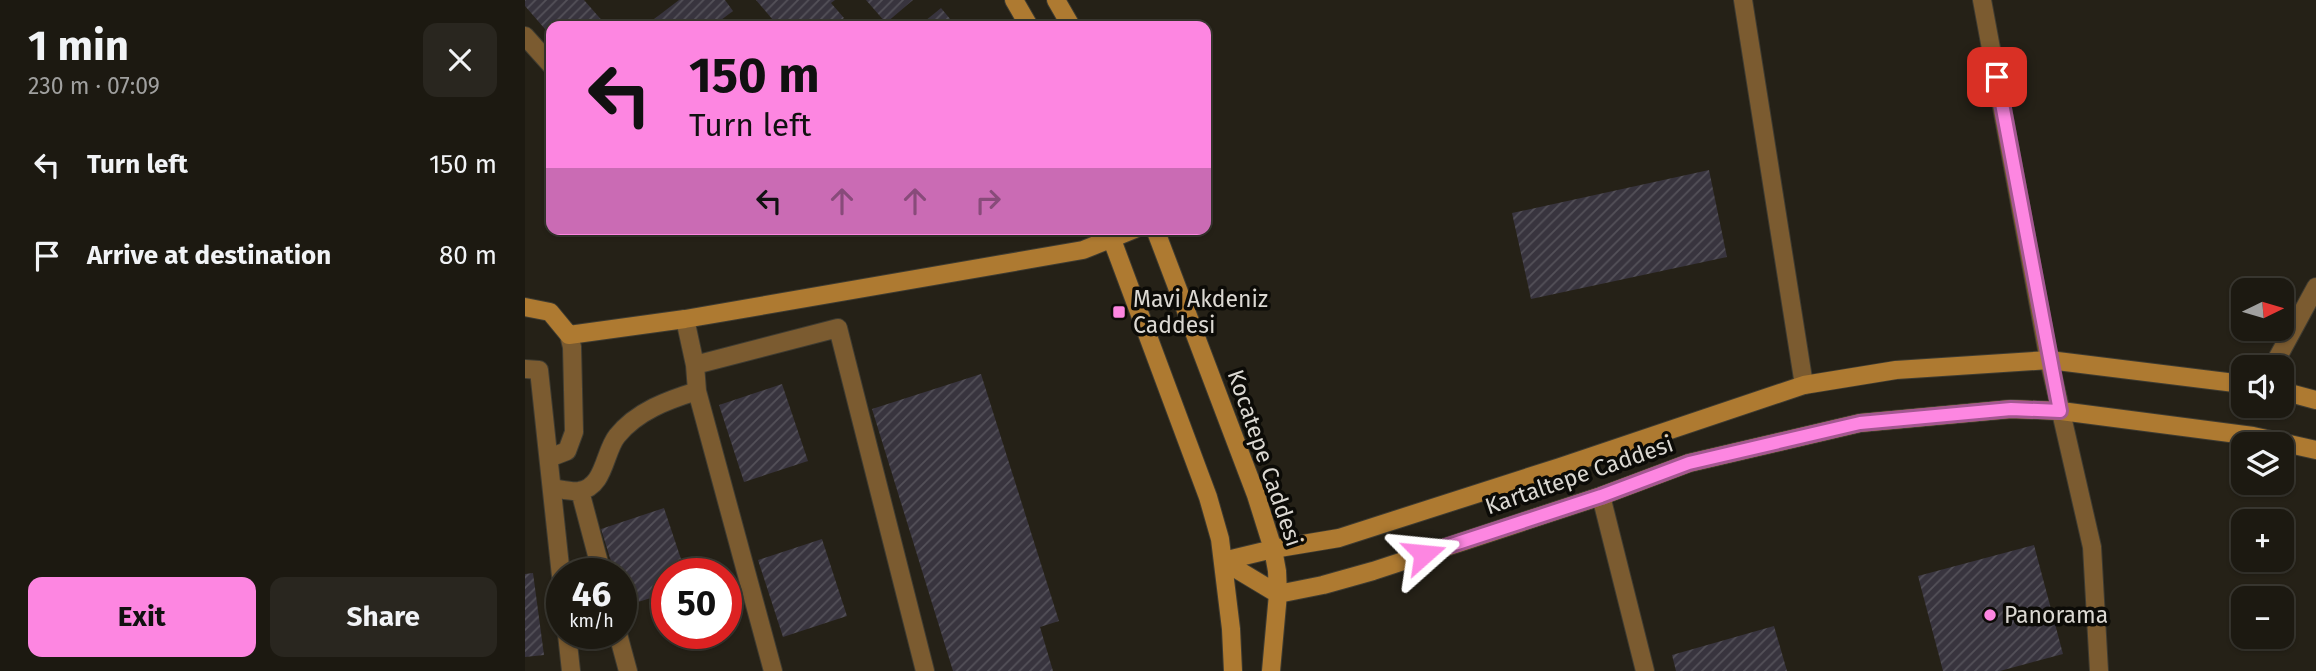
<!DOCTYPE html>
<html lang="en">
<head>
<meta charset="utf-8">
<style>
	:root { --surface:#1c1911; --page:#29261f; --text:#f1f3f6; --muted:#a0a09f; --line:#3a3831; --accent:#fd86e1 }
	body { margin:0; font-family:"Fira Sans",sans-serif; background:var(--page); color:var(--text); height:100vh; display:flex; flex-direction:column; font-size:26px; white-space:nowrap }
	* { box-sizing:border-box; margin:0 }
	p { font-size:23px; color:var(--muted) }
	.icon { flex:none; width:38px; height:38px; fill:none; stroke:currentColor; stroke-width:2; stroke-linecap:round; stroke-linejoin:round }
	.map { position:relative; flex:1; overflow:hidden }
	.details { display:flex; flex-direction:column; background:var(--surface); width:525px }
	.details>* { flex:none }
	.top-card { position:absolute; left:21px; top:21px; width:665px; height:214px; border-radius:14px; box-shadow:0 2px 5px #0004,0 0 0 2px var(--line); background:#fd86e1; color:#111; overflow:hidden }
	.needle { width:46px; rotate:85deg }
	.fabs { position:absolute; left:1706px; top:278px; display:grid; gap:14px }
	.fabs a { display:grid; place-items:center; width:63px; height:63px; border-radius:14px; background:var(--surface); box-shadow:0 2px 5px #0004,0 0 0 2px var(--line); font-size:35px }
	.speed { position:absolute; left:21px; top:558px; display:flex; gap:14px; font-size:35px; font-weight:700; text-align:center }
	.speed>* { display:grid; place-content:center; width:91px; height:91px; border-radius:50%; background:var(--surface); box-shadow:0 2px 5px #0004,0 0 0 2px var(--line); line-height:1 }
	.speed small { font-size:18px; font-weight:400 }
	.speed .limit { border:10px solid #d22; background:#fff; color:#111 }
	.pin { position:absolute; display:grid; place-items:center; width:60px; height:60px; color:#fff; margin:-30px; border-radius:14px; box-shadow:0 4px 10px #0006 }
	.me { position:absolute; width:77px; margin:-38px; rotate:72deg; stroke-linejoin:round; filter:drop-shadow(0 0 5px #0008) }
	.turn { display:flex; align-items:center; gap:24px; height:147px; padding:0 28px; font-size:32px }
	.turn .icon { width:91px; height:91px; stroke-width:2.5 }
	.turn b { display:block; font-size:49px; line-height:60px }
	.lanes { display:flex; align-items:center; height:66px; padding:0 28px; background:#0003; justify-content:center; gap:35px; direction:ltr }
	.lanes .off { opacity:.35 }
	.round { display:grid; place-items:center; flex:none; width:74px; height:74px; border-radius:14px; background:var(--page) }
	.summary { display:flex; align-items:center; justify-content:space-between; height:119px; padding:0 28px }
	h1 { font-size:42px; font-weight:700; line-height:52px }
	.primary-button { display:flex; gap:14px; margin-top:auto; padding:14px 28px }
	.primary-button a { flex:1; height:80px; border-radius:14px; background:var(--accent); color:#111; font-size:28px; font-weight:700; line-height:80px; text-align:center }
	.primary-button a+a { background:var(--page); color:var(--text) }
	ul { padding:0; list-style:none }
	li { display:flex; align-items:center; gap:21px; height:91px; padding:0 28px }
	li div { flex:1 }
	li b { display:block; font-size:26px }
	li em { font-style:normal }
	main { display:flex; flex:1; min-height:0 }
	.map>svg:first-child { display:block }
	.building { fill:url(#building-hatch) }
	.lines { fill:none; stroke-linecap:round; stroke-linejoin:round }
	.street-casing { stroke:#3e3b31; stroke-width:20 }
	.secondary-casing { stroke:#3e3b31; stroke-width:20 }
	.street { stroke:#7b5b30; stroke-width:18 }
	.secondary { stroke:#ae7a31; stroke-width:18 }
	.route-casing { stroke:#a45792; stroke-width:18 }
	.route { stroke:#fd86e1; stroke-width:12 }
	.poi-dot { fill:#fd86e1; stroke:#0c0b07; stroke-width:2.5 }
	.labels { text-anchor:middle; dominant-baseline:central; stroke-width:7; stroke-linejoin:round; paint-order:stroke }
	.poi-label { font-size:23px; fill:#dbd8d2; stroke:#0c0b07; text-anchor:start }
	.street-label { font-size:23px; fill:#dbd8d2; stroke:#0c0b07 }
</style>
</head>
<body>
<main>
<section class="details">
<div class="summary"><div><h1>1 min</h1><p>230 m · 07:09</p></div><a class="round"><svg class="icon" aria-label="close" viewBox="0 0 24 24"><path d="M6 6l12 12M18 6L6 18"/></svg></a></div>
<ul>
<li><svg class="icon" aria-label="left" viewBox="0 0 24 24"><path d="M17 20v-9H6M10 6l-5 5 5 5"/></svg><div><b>Turn left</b></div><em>150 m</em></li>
<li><svg class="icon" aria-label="arrive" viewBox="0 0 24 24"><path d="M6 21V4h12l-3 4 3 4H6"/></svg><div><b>Arrive at destination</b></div><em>80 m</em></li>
</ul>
<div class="primary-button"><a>Exit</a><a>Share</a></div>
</section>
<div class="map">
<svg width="1791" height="671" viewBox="0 0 1791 671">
	<defs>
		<pattern id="building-hatch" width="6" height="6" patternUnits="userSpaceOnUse" patternTransform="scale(1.75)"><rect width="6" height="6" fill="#38343e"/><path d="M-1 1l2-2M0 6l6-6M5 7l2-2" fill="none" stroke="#545159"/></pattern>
	</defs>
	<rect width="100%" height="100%" fill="#252117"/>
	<path class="building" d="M0 0H59L80 24 78 26H26V36L0 6Z
		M154 0H200L208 11 188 26H120Z
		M231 0H310L306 3 319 18 309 26H289L287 24 285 26H253Z
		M341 0H388L361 23Z
		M416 8 431 26H394Z
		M1184 170 1202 257 1006 299 987 213Z
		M456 374 534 621 515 627 528 671H428L347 409Z
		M257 384 283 461 219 482 194 405Z
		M139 508 161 574H142V593L100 606 96 594V574H90L76 529Z
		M297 539 322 616 258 637 233 560Z
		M1509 545 1538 654 1475 671H1418L1393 576Z
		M8 573 19 655 0 657V574Z
		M1249 626 1262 671H1151L1147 655Z"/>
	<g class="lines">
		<defs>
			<path id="street" d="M1218 0 1279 385
				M1457 0 1524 360 1567 547 1574 671
				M0 36 26 65
				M160 319 170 365 172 391 248 671
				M170 365 313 328 400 671
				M1747 368 1791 287
				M0 369 14 370 37 585
				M24 458 42 451 49 432 47 347 44 335
				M27 488C35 489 46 492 54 491 80 487 79 452 92 436 112 411 143 400 172 391
				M55 491 77 574
				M1076 496 1120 671
				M42 634 46 671
				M93 634 103 671"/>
			<path id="secondary" d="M489 0 504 26
				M531 0 546 26
				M583 229 683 497 695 539 706 629 708 671
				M630 229 731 495 748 549 752 571 753 594 746 671
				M0 307 25 312 44 335 160 319 558 250 610 229
				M1757 391 1791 400
				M698 561 753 594 798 585 848 571 1076 496 1164 463 1335 423 1486 409 1536 411 1728 436 1791 450
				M698 561 748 549 814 538 1035 467 1279 385 1371 370 1524 360 1718 384"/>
		</defs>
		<use href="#street" class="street-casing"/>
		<use href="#secondary" class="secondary-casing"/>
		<use href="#street" class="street"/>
		<use href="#secondary" class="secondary"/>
	</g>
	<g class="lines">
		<defs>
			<path id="route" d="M899 554 1076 496 1164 463 1335 423 1486 409 1535 411 1472 77"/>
		</defs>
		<use href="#route" class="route-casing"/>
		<use href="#route" class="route"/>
	</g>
	<g class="poi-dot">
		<rect x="587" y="305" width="14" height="14" rx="3.5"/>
		<circle cx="1465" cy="615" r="7"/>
	</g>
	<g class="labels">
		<g class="poi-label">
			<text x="608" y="299">Mavi Akdeniz<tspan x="608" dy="26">Caddesi</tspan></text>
			<text x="1479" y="615">Panorama</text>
		</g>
		<g class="street-label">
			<text transform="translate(740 458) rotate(71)">Kocatepe Caddesi</text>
			<text transform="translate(1054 475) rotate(-19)">Kartaltepe Caddesi</text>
		</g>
	</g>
</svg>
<div class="fabs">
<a><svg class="needle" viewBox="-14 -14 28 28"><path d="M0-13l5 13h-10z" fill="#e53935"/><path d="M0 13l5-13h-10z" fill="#a0a09f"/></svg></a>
<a><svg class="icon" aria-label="sound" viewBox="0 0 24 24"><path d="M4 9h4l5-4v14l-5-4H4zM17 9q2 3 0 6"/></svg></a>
<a><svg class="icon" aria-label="layers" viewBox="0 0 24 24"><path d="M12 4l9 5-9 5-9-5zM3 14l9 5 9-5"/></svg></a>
<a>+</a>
<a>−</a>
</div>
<div class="speed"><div>46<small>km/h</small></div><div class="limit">50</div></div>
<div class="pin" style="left:1472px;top:77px;background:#d93025"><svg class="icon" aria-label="arrive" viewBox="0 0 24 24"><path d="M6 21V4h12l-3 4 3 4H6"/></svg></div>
<svg class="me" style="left:899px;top:554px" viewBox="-20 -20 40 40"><path d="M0-17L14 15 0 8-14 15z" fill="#fd86e1" stroke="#fff" stroke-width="4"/></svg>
<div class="top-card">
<div class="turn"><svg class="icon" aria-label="left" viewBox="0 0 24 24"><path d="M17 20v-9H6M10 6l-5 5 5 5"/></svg><div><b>150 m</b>Turn left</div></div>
<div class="lanes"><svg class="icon" aria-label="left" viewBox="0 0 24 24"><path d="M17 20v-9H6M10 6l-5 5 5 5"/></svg><svg class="icon off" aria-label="ahead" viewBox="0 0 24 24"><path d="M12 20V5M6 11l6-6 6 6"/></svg><svg class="icon off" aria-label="ahead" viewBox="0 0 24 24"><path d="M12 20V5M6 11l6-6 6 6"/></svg><svg class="icon off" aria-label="right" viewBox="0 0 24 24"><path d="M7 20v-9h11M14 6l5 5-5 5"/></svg></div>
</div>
</div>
</main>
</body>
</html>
